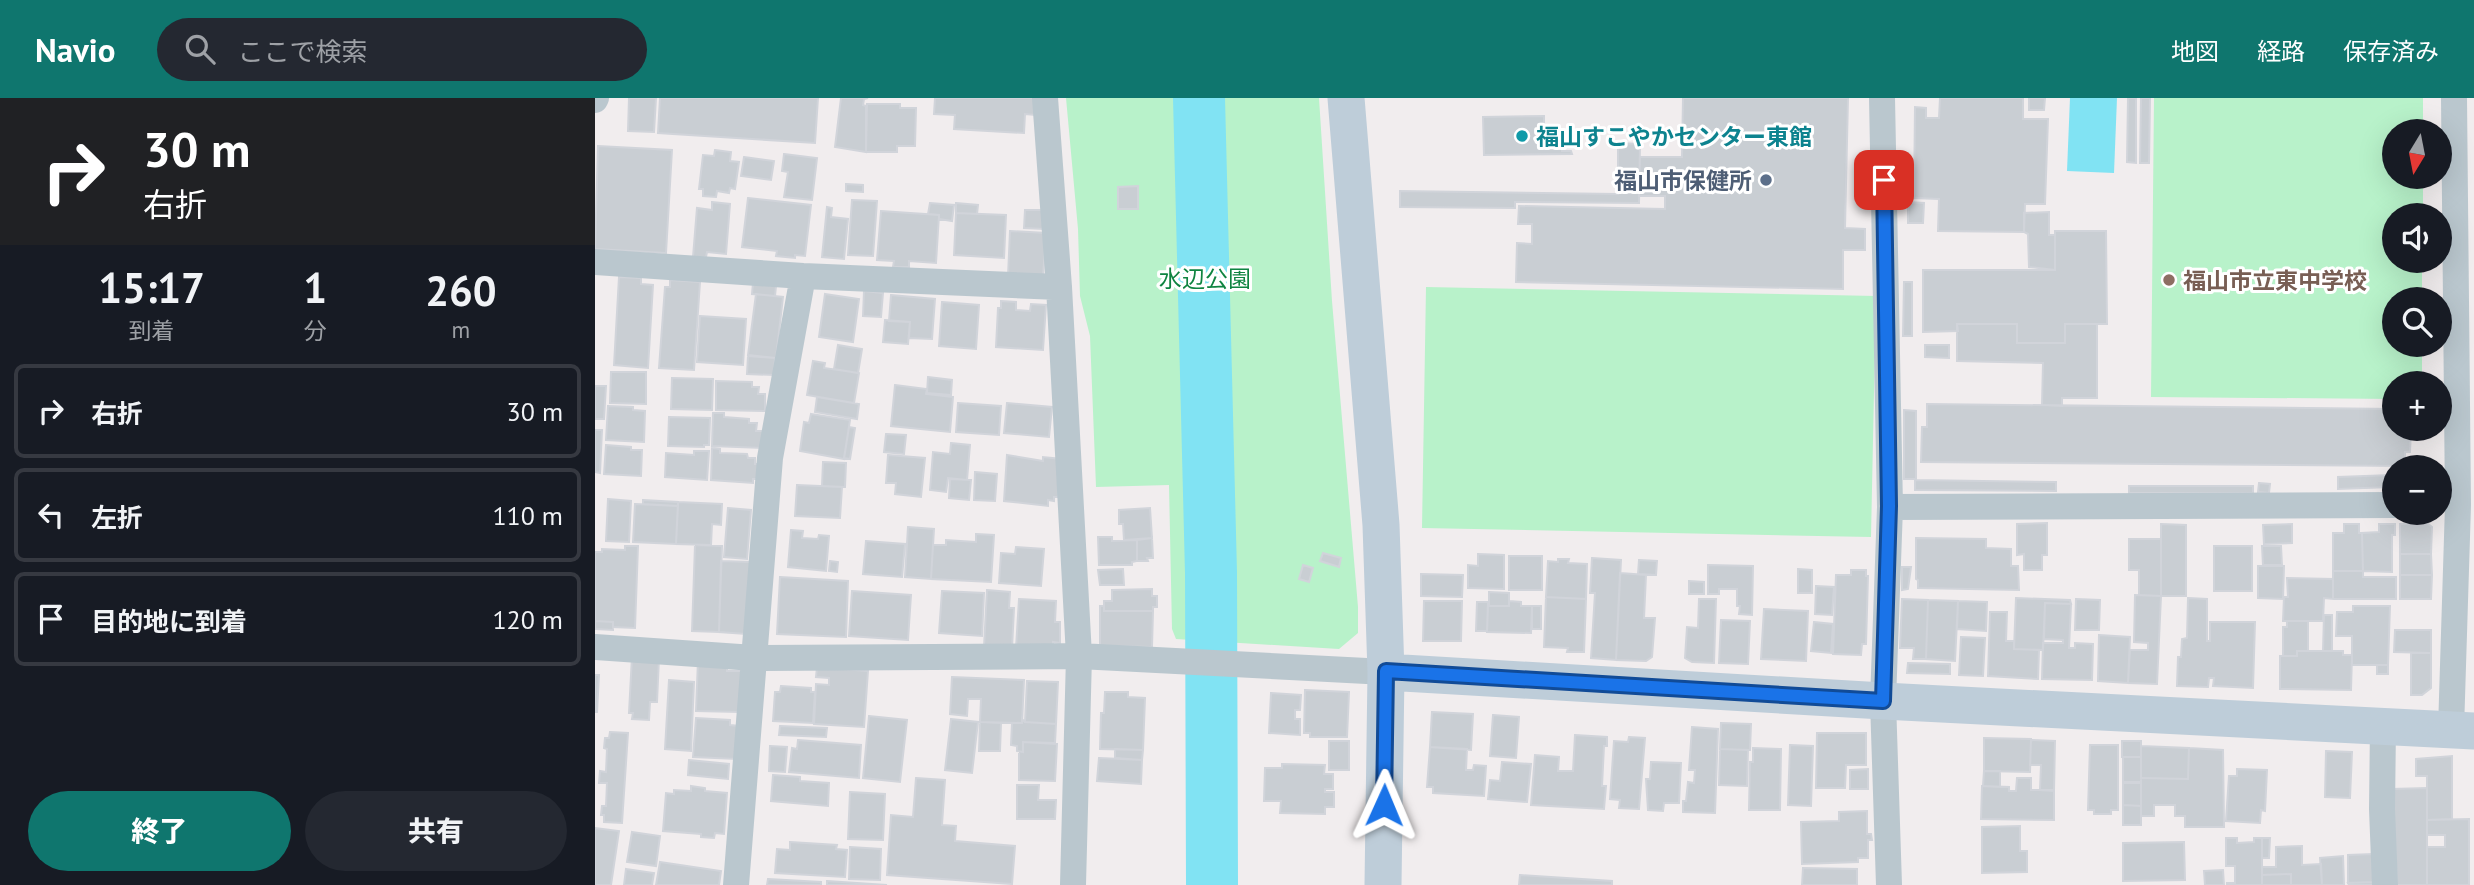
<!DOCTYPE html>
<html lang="ja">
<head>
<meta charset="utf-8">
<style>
	:root { --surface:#171b24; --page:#242831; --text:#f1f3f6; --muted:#9ea1a6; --line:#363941; --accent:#0f766e }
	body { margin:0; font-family:"PT Sans","Noto Sans JP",sans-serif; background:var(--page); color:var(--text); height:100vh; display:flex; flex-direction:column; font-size:26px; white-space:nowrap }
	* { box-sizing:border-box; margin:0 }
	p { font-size:23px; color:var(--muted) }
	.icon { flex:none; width:38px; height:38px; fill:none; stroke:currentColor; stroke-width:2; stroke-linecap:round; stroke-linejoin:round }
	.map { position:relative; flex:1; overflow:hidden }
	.sheet { display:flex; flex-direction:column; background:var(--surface); width:595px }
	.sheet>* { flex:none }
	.top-card { background:#202124; color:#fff; overflow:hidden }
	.needle { width:46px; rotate:190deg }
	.fabs { position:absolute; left:1787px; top:21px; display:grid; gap:14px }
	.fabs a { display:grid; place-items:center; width:70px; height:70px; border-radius:50%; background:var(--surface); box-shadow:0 7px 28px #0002; font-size:35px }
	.pin { position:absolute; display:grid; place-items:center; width:60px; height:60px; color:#fff; margin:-30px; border-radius:14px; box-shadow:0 4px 10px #0006 }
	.me { position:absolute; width:77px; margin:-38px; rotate:1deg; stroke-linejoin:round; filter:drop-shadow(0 0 5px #0008) }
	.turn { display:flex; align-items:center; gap:24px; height:147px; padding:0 28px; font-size:32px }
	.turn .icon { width:91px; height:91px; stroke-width:2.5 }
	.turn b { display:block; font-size:49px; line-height:60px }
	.eta { display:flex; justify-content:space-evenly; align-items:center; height:119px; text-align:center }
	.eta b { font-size:42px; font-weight:800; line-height:49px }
	.primary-button { display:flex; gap:14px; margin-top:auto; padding:14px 28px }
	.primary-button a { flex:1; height:80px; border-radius:42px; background:var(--accent); color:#fff; font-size:28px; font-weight:800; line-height:80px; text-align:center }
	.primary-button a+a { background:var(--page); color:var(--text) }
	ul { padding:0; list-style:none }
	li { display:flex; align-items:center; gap:21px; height:94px; margin:0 14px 10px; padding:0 14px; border:4px solid var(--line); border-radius:10px }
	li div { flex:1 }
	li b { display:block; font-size:26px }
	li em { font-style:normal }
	header { display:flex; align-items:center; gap:42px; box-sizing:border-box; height:98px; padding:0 35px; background:var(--accent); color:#fff }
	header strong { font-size:33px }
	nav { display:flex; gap:38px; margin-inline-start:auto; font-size:24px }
	.search { width:490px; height:63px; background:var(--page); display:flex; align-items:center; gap:18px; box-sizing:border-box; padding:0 24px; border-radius:38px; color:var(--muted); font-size:26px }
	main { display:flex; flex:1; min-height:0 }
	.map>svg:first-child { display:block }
	.green { fill:#b8f2ca }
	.water { fill:#81e3f3 }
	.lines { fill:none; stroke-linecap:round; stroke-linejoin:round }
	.river { stroke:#81e3f3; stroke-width:52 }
	.building { fill:#c9ced3; stroke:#d1d4da; stroke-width:2 }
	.street { stroke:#bac7ce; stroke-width:26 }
	.secondary { stroke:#becdd9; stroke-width:37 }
	.route-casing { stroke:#114b97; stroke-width:18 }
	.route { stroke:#1a73e8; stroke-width:12 }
	.culture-dot { fill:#0f9aa8; stroke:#fff; stroke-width:2.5 }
	.service-dot { fill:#5c6f8a; stroke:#fff; stroke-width:2.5 }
	.education-dot { fill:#8d6e63; stroke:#fff; stroke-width:2.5 }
	.labels { text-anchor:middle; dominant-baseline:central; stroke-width:6; stroke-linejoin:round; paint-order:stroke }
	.culture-label { font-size:23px; font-weight:bold; fill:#0d838f; stroke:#fff; text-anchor:start }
	.service-label { font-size:23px; font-weight:bold; fill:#4e5e75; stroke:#fff; text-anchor:end }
	.park-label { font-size:23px; fill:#0f8441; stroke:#fff }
	.education-label { font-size:23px; font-weight:bold; fill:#785e54; stroke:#fff; text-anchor:start }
</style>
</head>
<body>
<header>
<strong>Navio</strong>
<div class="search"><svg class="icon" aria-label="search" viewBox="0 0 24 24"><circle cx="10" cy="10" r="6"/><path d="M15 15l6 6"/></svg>ここで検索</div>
<nav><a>地図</a><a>経路</a><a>保存済み</a></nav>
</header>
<main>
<section class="sheet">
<div class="top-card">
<div class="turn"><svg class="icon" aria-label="right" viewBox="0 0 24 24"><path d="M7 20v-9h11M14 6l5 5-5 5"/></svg><div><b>30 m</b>右折</div></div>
</div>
<div class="eta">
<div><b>15:17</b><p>到着</p></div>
<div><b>1</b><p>分</p></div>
<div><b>260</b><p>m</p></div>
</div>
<ul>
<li><svg class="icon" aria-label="right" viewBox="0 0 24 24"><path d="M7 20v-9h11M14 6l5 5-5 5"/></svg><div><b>右折</b></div><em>30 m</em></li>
<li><svg class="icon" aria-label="left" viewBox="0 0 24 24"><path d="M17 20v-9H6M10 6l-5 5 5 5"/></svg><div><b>左折</b></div><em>110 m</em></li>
<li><svg class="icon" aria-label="arrive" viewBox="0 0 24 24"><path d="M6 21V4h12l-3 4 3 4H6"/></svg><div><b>目的地に到着</b></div><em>120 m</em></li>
</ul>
<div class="primary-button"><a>終了</a><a>共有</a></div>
</section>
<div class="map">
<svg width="1879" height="787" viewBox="0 0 1879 787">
	<rect width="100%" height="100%" fill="#f1edee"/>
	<path class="green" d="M471 0H724L737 203 763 509V535L744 551 581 541 577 531 574 387 501 389 495 238 485 198 483 131Z
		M1559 0H1828V33H1799V79H1828V117H1799V163H1827V201H1799V247H1827V285H1799V301L1556 299Z
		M831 189 1281 198 1276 439 827 430Z"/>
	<path class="water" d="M1475 0H1522L1519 75 1472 73Z"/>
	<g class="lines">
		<path class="river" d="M604 0 616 475 617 787"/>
	</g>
	<path class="building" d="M34 0H61L59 34 33 33Z
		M65 0H223L220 45 63 35Z
		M246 0H273L269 1 268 7 271 8V54L240 49Z
		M340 0H440V17L430 16 429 35 359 31 360 17 339 16Z
		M1088 0H1253L1250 130 1270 131V152H1248V191L921 184 922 145 937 146V126H923L924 108 1070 111V98H1044L1045 59H1087Z
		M1345 0H1428V21H1453L1450 106H1430L1429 134 1343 133 1344 101 1319 100 1320 9 1331 10V20H1344Z
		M1434 0H1450L1449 12H1434Z
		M1533 0H1541V65L1532 64Z
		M1546 0H1555L1554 65H1545Z
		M272 6H305V10H321L320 48H302V54H271Z
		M949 18V36L965 35V41H968V47H970L967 48V53H976L977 56 889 57 888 19Z
		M1023 45 1045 46 1044 105 920 104V110L805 109V93L1023 96Z
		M3 48 77 52 71 155 0 151Z
		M120 52 136 54 135 63 144 64 140 91 135 90 134 95 122 93 121 99 108 98V91H104L108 57 119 58Z
		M189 56 222 60 217 102 189 99 193 74 187 73Z
		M149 59 179 63 176 82 146 78Z
		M251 86 268 87V94L251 93Z
		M543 88V111H523V89Z
		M153 100 216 107 210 158 200 157V160L181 158 182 153 147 149Z
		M257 102 282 103 278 158 253 157Z
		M117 104 135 106 131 156 112 154 111 159H98L102 110 117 112Z
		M1313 104 1329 105 1328 125H1313Z
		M335 105 359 107 357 123 344 121V117L333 116Z
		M361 105 383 107 382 116 361 115Z
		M232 109 237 110 236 119 253 121 249 161 227 159Z
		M430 112H449V131L429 130Z
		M286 113 344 117 341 165 314 163V169H298L299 163 282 162Z
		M1454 114V137H1460V172L1434 169 1433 136 1429 134V115Z
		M361 115 411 117 409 160 359 157Z
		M415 133 451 135 448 179 413 178Z
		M1460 133H1511L1512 226H1470V245H1422V226H1362L1363 233 1328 234V172H1460Z
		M24 179 46 180V186L58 187 53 270 19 267Z
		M75 182 105 184 99 272 64 270 70 189H75Z
		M1309 184H1317V238H1308Z
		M158 185 181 188 180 198 157 196Z
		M269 193 288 195 286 219 268 218Z
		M161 196 188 199 181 260 153 257Z
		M230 196 264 201 258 244 224 239Z
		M296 197 340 201 337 241 314 240 315 224 294 223Z
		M406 203 421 204V212L435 213 436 206 451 207 448 252 401 249 403 210H406Z
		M347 204 384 207 381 251 344 248Z
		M105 218 151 221 148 267 102 264Z
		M290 222 315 224 313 246 288 244Z
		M1362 226H1422V245H1470V226H1502V300H1467V308L1447 307 1448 265 1362 263Z
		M243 247 267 251 263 275 239 271Z
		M1330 247H1354V260L1330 259Z
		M153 258 180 260 179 277 152 276Z
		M218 263 230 265 229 270 264 275 259 305 212 297Z
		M16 274H51V306L15 305Z
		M333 279 357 282 356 297 332 295Z
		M77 280 118 281 117 312 76 311Z
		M121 283 157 284V289H164L163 296H170V313L121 312Z
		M300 287 332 291 331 296 358 299 355 334 296 328Z
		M0 288H11L9 321H0Z
		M222 299 264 306 262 321 220 314Z
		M363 305 406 308 404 337 361 334Z
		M412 305 457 309 454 339 409 335Z
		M1332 306 1799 311V331H1816L1815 354H1810V368L1326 364 1327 329H1332Z
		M13 308 38 309V312L50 313 49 344 11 342Z
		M1309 312 1321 313V381H1309Z
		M118 315H129V319L154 321V325H162L161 333H169L168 350 117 348Z
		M216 316 255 322 249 361 205 353 209 324 214 325Z
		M74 319 115 320 114 347H109V349L73 348Z
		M254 329 260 330 255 361 249 360Z
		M0 332H7L5 375 0 374Z
		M291 336 311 337 309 356 289 354Z
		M356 345 375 347 372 382 353 380 351 394 335 392 338 354 355 356Z
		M11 347 36 349V352H47L46 378 9 376Z
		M117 350 125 351V355L152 356 153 360H160V366H163L162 381H158V385L116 382Z
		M99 353H114L112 382 70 379 71 355 99 357Z
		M293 357 330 360 326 399 300 396 301 385H291Z
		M412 357 448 363V359L467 361 463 399H459V403L453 402V408L409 403Z
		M228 364 251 365 250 389 227 388Z
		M380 374 402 376 400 403 379 402Z
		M1796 377V389L1743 391V379Z
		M355 381 376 382 374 402 354 400Z
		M1320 382 1461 384V393L1320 392Z
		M1664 385 1675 386 1674 395 1663 394Z
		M202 387 247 389 245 420 200 418Z
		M1534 388H1658V395H1534Z
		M13 401 36 403 34 444 11 443Z
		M48 402 83 404V408L48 406Z
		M83 404 127 406 126 427 117 426 116 447 81 446Z
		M40 406 83 408 81 446 38 444Z
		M133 410 156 412 152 461 129 459Z
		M555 410 557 440 529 442 528 426H524V412Z
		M1452 425V457H1447V472H1429V456L1422 457V426Z
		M1832 425 1837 429 1836 456H1805V426Z
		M1566 426 1591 427V498H1566Z
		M1697 426V445L1669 446 1668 427Z
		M1749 426H1764V435H1767L1768 473H1738V435H1749Z
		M1784 426H1800V437H1797V474L1768 473 1767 435 1784 434Z
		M313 429 339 431 336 481 310 479Z
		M196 432 208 433 207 440 223 441 224 437 234 438 231 473 193 469Z
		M381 436 399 437 396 484 336 481 338 447H351V442L381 444Z
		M503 439H517V443L542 442V463L537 464V467H504Z
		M557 440 558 460H552L553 463H542V442Z
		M1321 440 1391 441V450L1416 451V468H1423L1424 492 1323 490V482L1321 481Z
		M1534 441H1566V498L1544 497V472H1534Z
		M271 443 310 446 307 479 268 476Z
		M100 447 127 448 124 534 97 533Z
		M30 448H43L40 530 18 529V524L0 523V454H7V451L30 452Z
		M1619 448H1657V493H1619Z
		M1667 448H1686L1687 467H1668Z
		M421 449 449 451 446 488 404 485 406 455 420 456Z
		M728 455 746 460 744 469 725 463Z
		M883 456 909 457V491L873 490V467L883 468Z
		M1805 456H1836L1837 477H1805Z
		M914 458H947V492H914Z
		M997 460 1026 462 1021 562 996 560 1000 495H995Z
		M963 461H974L973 465 992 466 991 501 951 499 953 463 963 464Z
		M1044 462 1062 463 1061 477 1043 476Z
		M126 463 156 464 151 536 124 534Z
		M235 463 243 464 242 474 234 473Z
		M708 467 718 470 714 484 704 481Z
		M1113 467 1158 468 1157 517 1144 516 1145 508H1142V491H1124V496H1113Z
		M1663 468H1689L1688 501 1663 500Z
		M1307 469H1316L1313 491 1307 492Z
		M528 471 529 487H505L503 472Z
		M1203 471 1217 472V495H1203Z
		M1256 472H1271V478H1273L1271 546H1267L1266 557 1238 556 1241 477H1256Z
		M1738 473H1768V479H1801V501H1738Z
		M1025 475 1051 477 1049 520H1060L1057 559 1051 563 1021 562Z
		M826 476 868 477 867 499 826 498Z
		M1805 477H1837L1836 501H1805Z
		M185 479 253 483 251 539 182 536Z
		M1692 480 1738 481V501L1729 500 1728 523H1688L1689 499H1693Z
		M1094 483 1109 484V496H1094Z
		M1221 488 1239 489 1237 517 1220 516Z
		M557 491V498H562V509H558V513H509V503H517V492Z
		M392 492 415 494 414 510H419L417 551 389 549Z
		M257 493 316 497 313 542 254 538Z
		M347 493 389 495 387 538 344 535Z
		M894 494 914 495V508H894Z
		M1540 497 1566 498 1562 586 1533 585 1535 552H1553V545L1539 544Z
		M951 499 991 501 989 554H972L973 550 949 549Z
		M1421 500 1475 502 1476 506 1450 505 1448 552 1419 551Z
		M1593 500 1612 501V543H1615V524H1660L1658 590 1618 588 1619 580H1614L1613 589 1582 588 1583 559H1586L1587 541 1592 540Z
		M424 501 461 503 460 524H465V545L458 544V552L421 550Z
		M1104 501H1121L1119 565 1097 564 1090 560 1092 529 1103 530Z
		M1307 501 1333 502 1331 561H1318L1319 550H1305Z
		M1481 501 1505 502 1504 532H1480Z
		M1333 502 1363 503 1360 563 1331 561Z
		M829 503H867L866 543H828Z
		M914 503 926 504V508H937L936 535 892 534 893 508H914Z
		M1363 503 1392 504 1391 533 1362 531Z
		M882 504H893L892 533H881Z
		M1450 505 1476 506 1474 550H1480V545L1498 546 1497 582 1447 581 1448 545H1468V542L1449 541Z
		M505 508H509V513H558L557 549 505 548Z
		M937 508H946V531H937Z
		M1758 508H1795L1793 567H1757V538H1741L1742 514H1758Z
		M1169 511 1213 513 1211 563 1166 561Z
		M1395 514H1412L1411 543H1419V551L1444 552 1443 581 1393 578Z
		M1729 517H1737V553H1728Z
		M1126 522 1155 523 1153 566 1124 565Z
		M0 523 18 524V532L0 531Z
		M1692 523H1713V553H1702V558H1688V529H1692Z
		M1219 524 1238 526 1236 555 1216 553Z
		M1800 532H1836V555L1799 554Z
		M1504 537 1535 539 1533 585 1503 583Z
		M1366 539 1390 540 1388 578 1364 577Z
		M1702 553H1748V557H1757L1756 592 1685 591V558H1702Z
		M1816 555H1836V590L1827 597H1816Z
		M37 558 64 560 62 604H55L54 622 37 621 38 615H34Z
		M103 562 132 563V573H147L145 614 101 613Z
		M1313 565 1355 566V576L1312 575Z
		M1782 567H1793V576H1782Z
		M222 569 273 573 269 629 219 626 221 586 234 587V580L221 579Z
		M0 577H4L2 614H0Z
		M357 579 429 582 427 625 385 624 386 601H373L372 618 355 616Z
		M74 582 99 584 96 653 70 651Z
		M432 583 463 584 461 626 430 624Z
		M186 588 216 590V594H220L218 625 178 623 180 594H185Z
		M710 592 754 594 752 639H715V635H709Z
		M510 594H533V599L550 600 548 652 505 651 506 615H509Z
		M676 595 706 597 705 612H700V621H705V637L674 635Z
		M837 614 878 616 876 652 835 649Z
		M898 617 924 619 921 660 895 658Z
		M274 618 312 622 305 684 268 680Z
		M101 620 135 622V627L144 628 142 661 98 659Z
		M356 621 383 624 377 675 350 672Z
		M427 621 430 624 461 626 460 645 428 644V654L422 653V648L416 647 417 625H427Z
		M385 624 406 625 405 653H384Z
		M1126 625 1156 626 1155 652 1125 651Z
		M185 628 232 630 231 639 184 637Z
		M1097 629 1123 631 1120 715 1088 714V703H1091L1093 684 1099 685 1100 672H1094Z
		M15 634 33 635 27 725 9 724V717H6L7 708H11L12 685H4L5 673 11 674 12 651 9 650 10 640H14Z
		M1222 635H1271V667H1251L1250 690H1221Z
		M980 637 1012 639V648H1009L1007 688H1011L1009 711 936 707 940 657 964 659 963 673H978Z
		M1034 639 1050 640 1044 711 1024 710 1025 702 1015 701 1019 643 1033 644Z
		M1389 640 1436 641 1435 674 1389 673Z
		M203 642 266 647 264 680 194 674 197 650 202 651Z
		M1436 642 1460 643 1459 693 1445 692 1446 667H1435Z
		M734 643H754V672H734Z
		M1527 643H1546V659H1527Z
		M428 644 462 646 460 683 424 682V654H428Z
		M1195 647 1218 648 1216 708 1193 707Z
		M1495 647H1523V712H1516V716H1499V712H1493Z
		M175 648 192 649 190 674 174 673Z
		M1546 648 1594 650 1593 681 1546 680Z
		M835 649 872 651 871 672H878L879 667 891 668 889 698 838 695V689H832Z
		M1158 650 1186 651 1185 712H1154L1155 664H1158Z
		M1594 650 1628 652 1629 729H1590V718H1580V707H1559V718H1546V680L1593 681Z
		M520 651 548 652 547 662 520 660Z
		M1125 651 1153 652 1152 688 1124 687Z
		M1731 653 1757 654 1755 700 1730 699Z
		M1857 658V721L1832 722V678H1821V661Z
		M1528 659H1546V684H1528Z
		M504 660 547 662 546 686 502 683Z
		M94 662 134 666 133 681 93 677Z
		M907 664 936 666 932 704 893 701 895 682 905 683Z
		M1056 664 1086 665 1084 705H1069L1068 713 1053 712 1051 681H1055Z
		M687 666 730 667 729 676H738V691H730V694H739V709H730V716L685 715 686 703H669L670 670H687Z
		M1273 671V691H1255V672Z
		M1642 671 1672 672 1670 713 1666 712 1665 725 1631 723 1634 678H1642Z
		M1389 673H1405V689L1388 688Z
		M178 677 205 679V683L234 685 233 708 176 703Z
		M321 680 350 682 347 727 361 728 360 743 420 748 417 786 292 777 296 717 318 719Z
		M1422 680H1436V692H1459V722L1386 721 1387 688 1414 689V693H1421Z
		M1528 685H1546V708L1528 707Z
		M422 687H444L443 702H461L460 721H422Z
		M96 688 110 690V693L132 695 129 736 120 735 119 740 106 739V736L68 733 71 695 79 696V692L96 693Z
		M1832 690V787H1802L1797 691Z
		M255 694 290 696 288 742 253 741Z
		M1528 707 1546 708V727H1528Z
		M1272 713V736H1276L1277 742H1273V760H1263V764L1207 766 1206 724 1244 723V714Z
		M1874 721V787H1832V749H1850V737H1832V722Z
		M1425 728V753H1432V774L1387 775V729Z
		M0 730 24 733 16 787H0Z
		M37 734 65 738 61 768 32 764Z
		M1631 740H1642V745L1659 744V740H1667V787H1632V785H1640V768H1631Z
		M1667 740H1675L1674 760H1667Z
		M195 744 242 747 241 751 252 752 250 779 180 775 182 751 195 752Z
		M1589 744 1590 782 1528 783V745Z
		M1707 748V767L1726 766 1727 787H1696V776L1667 777V769H1681V749Z
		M255 749 286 751 285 782 254 781Z
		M1778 756V784L1753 785V757Z
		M1748 758 1749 787H1727L1725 760Z
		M65 764 126 773 124 787H61Z
		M1208 770 1262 771V787H1207Z
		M31 771 59 775 57 787H29Z
		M1628 772 1629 787H1610L1609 773Z
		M1696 776V787H1667V777Z
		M925 777 1017 783V787H924Z
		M173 781 226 784V787H172Z
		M232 783 292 787H232Z
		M1778 784 1779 787H1754L1753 785Z"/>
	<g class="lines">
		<path class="street" d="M450 0 464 189 484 558 478 787
			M1287 0 1295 409 1288 603 1294 787
			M0 2 1 0
			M0 164 208 178 464 189
			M1295 409 1799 407
			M0 549 159 560 484 558 791 574
			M1788 628 1787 711 1790 787
			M1856 632 1863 407 1859 0
			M141 787 175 360 208 178"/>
		<path class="secondary" d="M751 0 786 427 791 574 788 787
			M791 574 1288 603 1879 633"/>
	</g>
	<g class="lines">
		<defs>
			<path id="route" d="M789 707 791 573 1288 603 1294 408 1289 82"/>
		</defs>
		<use href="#route" class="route-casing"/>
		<use href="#route" class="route"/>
	</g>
	<circle class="culture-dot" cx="927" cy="38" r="7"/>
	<circle class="service-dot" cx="1171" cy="82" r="7"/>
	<circle class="education-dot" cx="1574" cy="182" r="7"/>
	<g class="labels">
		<g class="culture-label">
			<text x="941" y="38">福山すこやかセンター東館</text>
		</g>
		<g class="service-label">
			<text x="1157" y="82">福山市保健所</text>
		</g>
		<g class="park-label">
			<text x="610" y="180">水辺公園</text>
		</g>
		<g class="education-label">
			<text x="1588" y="182">福山市立東中学校</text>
		</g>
	</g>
</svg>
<div class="fabs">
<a><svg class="needle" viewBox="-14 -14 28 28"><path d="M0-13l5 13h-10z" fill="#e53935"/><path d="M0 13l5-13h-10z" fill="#9ea1a6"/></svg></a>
<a><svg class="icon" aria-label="sound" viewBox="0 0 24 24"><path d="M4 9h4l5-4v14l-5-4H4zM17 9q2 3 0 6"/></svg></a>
<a><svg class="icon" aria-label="search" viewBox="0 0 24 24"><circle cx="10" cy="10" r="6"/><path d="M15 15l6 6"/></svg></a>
<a>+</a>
<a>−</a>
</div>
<div class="pin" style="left:1289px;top:82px;background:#d93025"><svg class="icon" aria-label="arrive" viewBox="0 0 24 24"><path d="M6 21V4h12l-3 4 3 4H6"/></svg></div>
<svg class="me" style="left:789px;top:707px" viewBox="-20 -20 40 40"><path d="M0-17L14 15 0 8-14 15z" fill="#1a73e8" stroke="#fff" stroke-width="4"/></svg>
</div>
</main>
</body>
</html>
